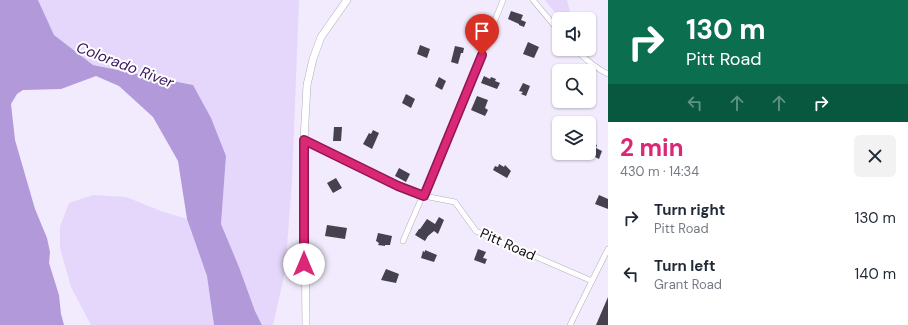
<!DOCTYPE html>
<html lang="en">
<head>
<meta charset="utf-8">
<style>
	:root { --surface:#fff; --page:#f2f2f3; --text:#1f2937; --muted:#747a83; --accent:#db2777 }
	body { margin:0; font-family:"DM Sans",sans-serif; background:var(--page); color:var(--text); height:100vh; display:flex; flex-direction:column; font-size:15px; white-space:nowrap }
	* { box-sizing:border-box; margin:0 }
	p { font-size:13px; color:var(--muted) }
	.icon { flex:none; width:22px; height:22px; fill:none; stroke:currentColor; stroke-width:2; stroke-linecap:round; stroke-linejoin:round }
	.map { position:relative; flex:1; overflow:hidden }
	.sheet { display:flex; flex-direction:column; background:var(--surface); width:300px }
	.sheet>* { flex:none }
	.guide { background:#0b6e4f; color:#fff; overflow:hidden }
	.controls { position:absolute; left:552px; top:12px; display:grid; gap:8px }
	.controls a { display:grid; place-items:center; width:44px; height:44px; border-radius:6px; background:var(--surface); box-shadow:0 1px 3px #0004; font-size:20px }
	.pin { position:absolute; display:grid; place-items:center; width:34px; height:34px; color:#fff; margin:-41px -17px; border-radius:50% 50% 50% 0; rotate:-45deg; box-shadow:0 0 4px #0007 }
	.pin .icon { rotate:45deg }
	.me { position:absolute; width:44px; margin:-22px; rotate:0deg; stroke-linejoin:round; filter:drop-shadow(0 0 3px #0008) }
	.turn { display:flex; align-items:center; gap:14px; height:84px; padding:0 12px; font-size:18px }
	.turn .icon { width:52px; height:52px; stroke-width:2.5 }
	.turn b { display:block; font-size:28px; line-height:34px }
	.lanes { display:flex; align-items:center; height:38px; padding:0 12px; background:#0003; justify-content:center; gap:20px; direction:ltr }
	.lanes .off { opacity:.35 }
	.round { display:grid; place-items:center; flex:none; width:42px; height:42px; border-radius:6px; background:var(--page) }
	.summary { display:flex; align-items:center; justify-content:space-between; height:68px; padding:0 12px }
	h1 { font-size:24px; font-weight:700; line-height:30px; color:var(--accent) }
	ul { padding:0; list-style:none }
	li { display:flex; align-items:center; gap:12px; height:56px; padding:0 12px }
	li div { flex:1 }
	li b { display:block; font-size:15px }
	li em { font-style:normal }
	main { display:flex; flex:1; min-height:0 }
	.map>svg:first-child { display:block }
	.green { fill:#e4d7fb }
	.water { fill:#b299d9 }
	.building { fill:#46414f }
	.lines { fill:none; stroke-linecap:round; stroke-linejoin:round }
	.street-casing { stroke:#b4aebf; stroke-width:6 }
	.secondary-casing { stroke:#b4aebf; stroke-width:8 }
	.street { stroke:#fff; stroke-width:5 }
	.secondary { stroke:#fff; stroke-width:7 }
	.route-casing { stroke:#8e194d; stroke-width:10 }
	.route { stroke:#db2777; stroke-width:7 }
	.labels { text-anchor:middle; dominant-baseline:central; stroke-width:4; stroke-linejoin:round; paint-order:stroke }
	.street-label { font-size:14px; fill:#0e0c12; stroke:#fff }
	.water-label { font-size:15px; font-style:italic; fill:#39145f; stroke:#fff }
</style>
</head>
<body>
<main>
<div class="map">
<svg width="608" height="325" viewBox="0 0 608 325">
	<rect width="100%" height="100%" fill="#f1ebfd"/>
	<path class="green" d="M38 0H299L292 181 285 272 273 325H262L255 311 239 267 221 224 226 156 193 85 93 65 54 35Z
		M545 0H567L572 19H560Z
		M93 195 126 197 161 211 187 219 207 276 214 325H91L71 287 60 248V227L69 203Z"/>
	<path class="water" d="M0 0H38L54 35 93 65 193 85 211 118 226 156 221 224 239 267 255 311 262 325H214L207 276 187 219 178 161 153 117 119 86 96 76 61 89 23 90 17 94 11 104 15 140 35 209 47 238 50 252 49 263 59 295 61 314 64 325H0Z"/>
	<path class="building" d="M511 11 523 15 521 20 526 22 524 27 519 25V24L508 19Z
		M528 42 539 47 534 58 523 54Z
		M420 45 430 49 427 58 417 54Z
		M455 46 464 48 463 53H461L458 64 451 62Z
		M484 76 490 79 491 77 496 79 495 81 500 83 497 89 481 83Z
		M439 77 446 81 442 90 435 86Z
		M523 83 530 86 526 96 521 94 523 92 519 91Z
		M406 94 415 99 411 108 402 103Z
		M477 96 488 100 485 108 488 110 485 116 471 110Z
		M334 127H342L341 141H333Z
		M373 130 379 133 372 149 363 144 369 133 371 134Z
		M589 142 597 145 596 148 602 151 599 159 589 154Z
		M499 164 504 167 505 165 511 171 507 178 493 170 495 166 498 167Z
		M399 168 410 174 406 182 395 176Z
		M336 178 342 188 333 193 327 183Z
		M599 195 608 199V209L595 204Z
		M439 217 444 220 438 234 434 231 428 236 425 241 415 235 419 229H420L427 219 435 224Z
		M327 225 347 228 345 239 325 236Z
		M378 233 392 236 390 245H385V246L378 245 379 243 376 241Z
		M478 249 486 252 483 258 487 259 485 264 474 260Z
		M425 250 437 255 434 262 421 258 423 251 425 252Z
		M386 269 399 274 396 283 381 280Z
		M608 297V325H596Z"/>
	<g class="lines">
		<defs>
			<path id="street" d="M533 0 559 31
				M575 49C586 59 595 68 608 74
				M304 140 398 186 424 196 455 202 476 231 592 281
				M403 241 461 107 503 0
				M570 325 608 249"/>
			<path id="secondary" d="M306 325 304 140 307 85 313 59 321 37 347 0"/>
		</defs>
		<use href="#street" class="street-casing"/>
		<use href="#secondary" class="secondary-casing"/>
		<use href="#street" class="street"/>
		<use href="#secondary" class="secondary"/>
	</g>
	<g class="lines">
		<defs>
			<path id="route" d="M304 264V140L398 186 424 196 482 55"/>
		</defs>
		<use href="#route" class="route-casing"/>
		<use href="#route" class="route"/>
	</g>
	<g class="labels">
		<g class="street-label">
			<text transform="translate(508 244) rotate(24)">Pitt Road</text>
		</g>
		<g class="water-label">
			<text transform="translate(125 65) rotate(21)">Colorado River</text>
		</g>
	</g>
</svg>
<div class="controls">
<a><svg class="icon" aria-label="sound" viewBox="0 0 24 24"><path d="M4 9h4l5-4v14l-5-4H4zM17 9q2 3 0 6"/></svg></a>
<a><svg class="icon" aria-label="search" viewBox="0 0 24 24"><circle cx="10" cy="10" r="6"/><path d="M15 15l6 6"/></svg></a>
<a><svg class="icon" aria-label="layers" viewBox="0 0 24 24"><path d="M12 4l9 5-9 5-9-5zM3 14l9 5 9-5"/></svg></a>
</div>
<div class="pin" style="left:482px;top:55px;background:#d93025"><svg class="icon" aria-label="arrive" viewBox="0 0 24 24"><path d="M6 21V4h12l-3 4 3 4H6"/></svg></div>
<svg class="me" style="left:304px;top:264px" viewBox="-20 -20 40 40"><circle r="19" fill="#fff"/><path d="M0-13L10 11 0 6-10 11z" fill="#db2777"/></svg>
</div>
<section class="sheet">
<div class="guide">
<div class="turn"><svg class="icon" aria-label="right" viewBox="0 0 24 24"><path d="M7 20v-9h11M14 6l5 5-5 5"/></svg><div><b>130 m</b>Pitt Road</div></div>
<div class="lanes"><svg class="icon off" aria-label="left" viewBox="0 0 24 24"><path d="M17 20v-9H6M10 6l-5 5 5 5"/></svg><svg class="icon off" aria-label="ahead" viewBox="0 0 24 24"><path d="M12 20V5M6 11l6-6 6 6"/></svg><svg class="icon off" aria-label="ahead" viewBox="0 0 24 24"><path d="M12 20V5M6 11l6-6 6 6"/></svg><svg class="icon" aria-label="right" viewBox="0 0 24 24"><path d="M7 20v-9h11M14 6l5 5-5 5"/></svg></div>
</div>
<div class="summary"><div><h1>2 min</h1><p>430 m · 14:34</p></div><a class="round"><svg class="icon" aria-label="close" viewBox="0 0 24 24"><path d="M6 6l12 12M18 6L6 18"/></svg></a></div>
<ul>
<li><svg class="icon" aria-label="right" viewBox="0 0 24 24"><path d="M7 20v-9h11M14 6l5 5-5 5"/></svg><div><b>Turn right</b><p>Pitt Road</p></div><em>130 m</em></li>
<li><svg class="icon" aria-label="left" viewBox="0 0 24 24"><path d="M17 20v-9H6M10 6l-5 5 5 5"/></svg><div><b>Turn left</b><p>Grant Road</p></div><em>140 m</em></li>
</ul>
</section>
</main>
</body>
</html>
